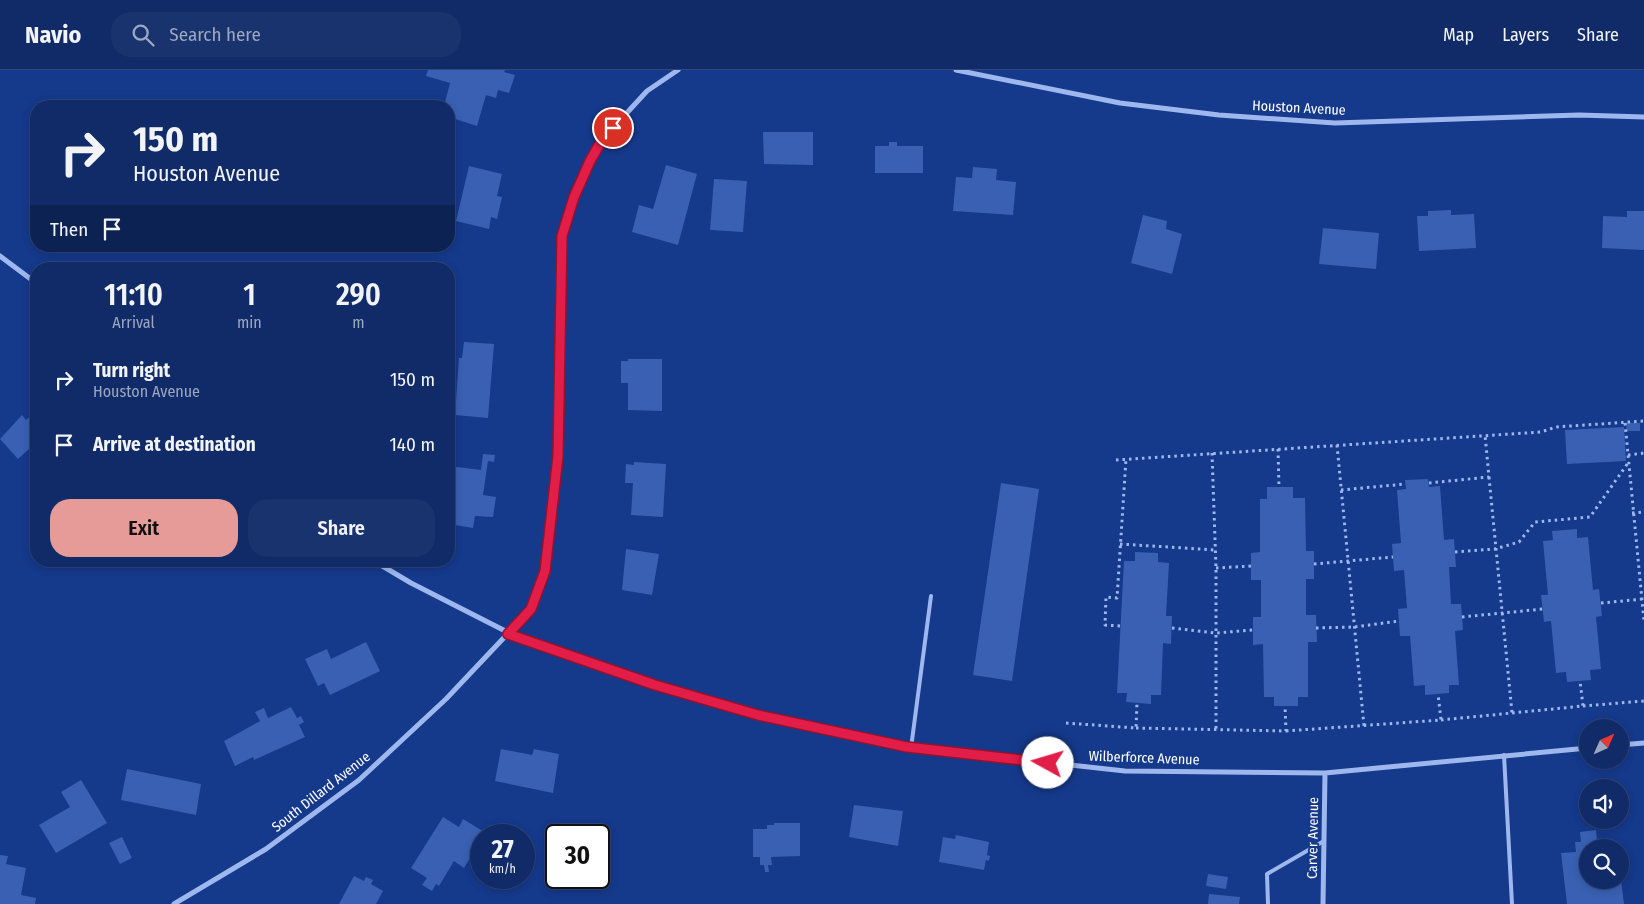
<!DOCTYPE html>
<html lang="en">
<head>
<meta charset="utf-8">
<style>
	:root { --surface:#102b68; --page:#19336e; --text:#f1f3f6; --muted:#9ca7c0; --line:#30477c; --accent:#e69b98 }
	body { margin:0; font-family:"Fira Sans Condensed",sans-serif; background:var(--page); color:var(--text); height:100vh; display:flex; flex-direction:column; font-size:19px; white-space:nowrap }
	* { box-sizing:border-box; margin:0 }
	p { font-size:16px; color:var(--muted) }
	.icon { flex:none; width:28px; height:28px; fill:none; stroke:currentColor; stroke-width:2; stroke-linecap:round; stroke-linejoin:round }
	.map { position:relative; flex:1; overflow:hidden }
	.details { position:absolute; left:30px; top:192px; width:425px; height:305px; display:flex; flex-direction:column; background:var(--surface); border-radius:20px; box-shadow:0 2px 8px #0003,0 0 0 1px var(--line) }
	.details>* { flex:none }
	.banner { position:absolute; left:30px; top:30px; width:425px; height:152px; border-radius:20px; box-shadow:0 2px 8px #0003,0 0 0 1px var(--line); background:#102b68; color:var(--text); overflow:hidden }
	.needle { width:32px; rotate:45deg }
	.controls { position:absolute; left:1579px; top:649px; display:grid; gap:10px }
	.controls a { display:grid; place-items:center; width:50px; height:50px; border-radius:50%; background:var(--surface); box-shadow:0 2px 8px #0003,0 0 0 1px var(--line); font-size:25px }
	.speed { position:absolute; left:470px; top:754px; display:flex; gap:10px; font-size:25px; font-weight:700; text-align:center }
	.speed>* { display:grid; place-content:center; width:65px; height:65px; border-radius:50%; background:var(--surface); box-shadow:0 2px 8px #0003,0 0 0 1px var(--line); line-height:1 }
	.speed small { font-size:12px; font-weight:400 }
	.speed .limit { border:2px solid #111; border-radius:8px; background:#fff; color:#111 }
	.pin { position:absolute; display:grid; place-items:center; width:42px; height:42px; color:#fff; margin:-21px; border:2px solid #fff; border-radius:50%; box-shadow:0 1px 5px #0007 }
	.me { position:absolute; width:55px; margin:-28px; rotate:276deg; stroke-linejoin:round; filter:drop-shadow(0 0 4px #0008) }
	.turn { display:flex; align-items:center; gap:18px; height:105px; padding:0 20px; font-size:22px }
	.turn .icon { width:65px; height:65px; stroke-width:2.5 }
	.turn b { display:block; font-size:35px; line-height:42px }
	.then { display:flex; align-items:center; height:48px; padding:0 20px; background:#0003; gap:10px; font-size:19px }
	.eta { display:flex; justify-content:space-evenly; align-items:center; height:85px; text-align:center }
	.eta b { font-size:30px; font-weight:600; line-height:35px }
	.action { display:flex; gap:10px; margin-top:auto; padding:10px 20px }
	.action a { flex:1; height:58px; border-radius:20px; background:var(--accent); color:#111; font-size:20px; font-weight:600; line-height:58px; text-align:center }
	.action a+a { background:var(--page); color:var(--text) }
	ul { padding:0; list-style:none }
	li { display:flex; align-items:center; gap:15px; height:65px; padding:0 20px }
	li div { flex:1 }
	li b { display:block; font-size:19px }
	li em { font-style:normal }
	header { display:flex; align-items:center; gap:30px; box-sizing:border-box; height:70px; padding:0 25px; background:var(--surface); border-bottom:1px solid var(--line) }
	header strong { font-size:24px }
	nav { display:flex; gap:28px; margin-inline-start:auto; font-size:18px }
	.search { width:350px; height:45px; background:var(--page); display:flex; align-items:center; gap:12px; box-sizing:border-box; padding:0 18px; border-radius:20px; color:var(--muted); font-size:19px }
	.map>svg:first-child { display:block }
	.building { fill:#3960b2 }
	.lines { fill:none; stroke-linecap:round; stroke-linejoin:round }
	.path { stroke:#9eb8ef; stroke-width:3; stroke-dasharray:2.5 4; stroke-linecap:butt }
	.service { stroke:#9eb8ef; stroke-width:4 }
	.minor { stroke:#9eb8ef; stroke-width:5 }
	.route-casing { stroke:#92132f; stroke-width:12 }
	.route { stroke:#e11d48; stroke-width:9 }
	.labels { text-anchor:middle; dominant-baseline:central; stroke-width:4; stroke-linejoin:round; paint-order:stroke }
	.street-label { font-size:14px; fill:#fff; stroke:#15398b }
</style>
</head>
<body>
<header>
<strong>Navio</strong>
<div class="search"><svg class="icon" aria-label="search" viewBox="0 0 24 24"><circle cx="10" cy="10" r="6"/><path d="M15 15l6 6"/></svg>Search here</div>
<nav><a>Map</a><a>Layers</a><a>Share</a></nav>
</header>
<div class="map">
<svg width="1644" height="834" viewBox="0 0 1644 834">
	<rect width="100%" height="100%" fill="#15398b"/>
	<path class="building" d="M428 0H505L504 2 515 5 509 23 498 20 496 28 486 25 477 56 449 47V36H444L450 13 426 6Z
		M763 62H813V95L764 94Z
		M889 72H897V76H923V103H875V76H889Z
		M666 95 697 104 678 175 632 162 639 135 653 139Z
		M469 96 502 104 497 126 502 127 497 149 491 147 489 159 456 151Z
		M973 97 997 99 996 110 1016 112 1013 145 953 141 956 107 972 108Z
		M714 109 747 111 743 162 710 160Z
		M1451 140V145L1474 144 1476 178 1419 181 1417 146H1428V141Z
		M1627 141H1644V180L1602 178 1603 146 1627 147Z
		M1143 145 1167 151 1166 159 1182 164 1172 204 1131 193Z
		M1323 158 1379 163 1376 199 1319 194Z
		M464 272 494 274 488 348 455 345 459 288H462Z
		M628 289H662V341L628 340V313H621V291H628Z
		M36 341V387L29 379 18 389 0 369 22 345 26 350Z
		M1626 353H1640V361H1627Z
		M1624 357 1626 391 1567 394 1565 360Z
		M483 384 495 385 494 392 488 391 483 425 496 427 493 447 475 446 473 458 449 454V396L481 400Z
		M634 392 666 394 663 447 631 445 633 413H625L626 394 634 395Z
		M1428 409 1429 417 1440 416 1444 470 1454 469 1456 497H1449L1451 534H1461L1463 560 1455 561 1459 615H1449V623L1425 625V615L1414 616 1410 566H1400L1398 539 1407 538 1404 500 1394 501 1392 474 1401 473 1397 420 1406 419 1405 410Z
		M1001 413 1039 419 1012 611 973 605Z
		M1267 417H1293V428H1305L1306 481H1314V509H1306V545H1316L1317 572H1308V627H1298V636H1274V627H1264L1263 574 1253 575V547H1261V510H1251V483L1260 482V429H1267Z
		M1577 459V468L1588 467 1593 520 1599 519 1602 546 1596 547 1601 599 1590 600 1591 610 1567 612 1566 602 1556 603 1551 551 1544 552 1541 525H1548L1543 471 1553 470 1552 461Z
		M626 479 659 484 652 525 622 520Z
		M1135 482 1158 483V492L1169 493 1166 546H1172L1171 574 1163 573 1161 625H1151V634L1126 632 1127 623H1117L1124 491H1135Z
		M366 572 380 601 330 625 324 613 318 616 305 589 327 579 331 589Z
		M291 637 297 648 301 646 304 652 299 655 305 667 254 690 253 687 235 696 224 671 260 651 255 642 264 638 268 648Z
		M501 679 532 685 534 679 559 684 553 723 495 711Z
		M127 699 201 714 196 745 121 730Z
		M81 710 107 753 56 783 39 755 70 737 61 722Z
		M854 735 903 741 898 776 849 767Z
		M443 747 459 757 463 749 486 763 481 765V770L464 798 454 791 439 816 436 814 432 821 422 815 427 808 411 798Z
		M774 753H800V786L771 787 772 795H768L769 802H765L764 795H760V787H753V759H767V755H774Z
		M1596 760 1597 770 1605 769 1606 778H1588V810H1621L1624 834H1567L1561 783 1576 782 1575 772H1581L1580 762Z
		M956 765 989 772 987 785 990 786 989 791 986 790 984 800 939 792 943 767 955 769Z
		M122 767 132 788 120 794 109 773Z
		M0 785 8 786 6 794 26 798 21 825 36 828 35 834H0Z
		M1208 804 1228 807 1226 819 1206 816Z
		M354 806 364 811 366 807 373 810 371 814 383 821 376 834H339Z
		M1209 824 1240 827 1239 834H1208Z"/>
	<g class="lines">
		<path class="path" d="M1625 353 1644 551
			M1337 375 1364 656
			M1278 379 1279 417
			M1212 383 1216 498V661
			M1628 385 1644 383
			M1116 390 1541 362 1556 357 1644 351
			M1489 407 1512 643
			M1429 413 1489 407 1485 365
			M1341 420 1405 414
			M1632 443 1644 442
			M1120 474 1215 480
			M1455 482 1495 479 1519 472 1535 452 1590 447 1628 393
			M1314 494 1393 487
			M1216 498 1251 496
			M1601 533 1643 529
			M1462 547 1543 539
			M1120 556 1105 555 1106 527 1117 528 1126 389
			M1172 558 1216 563 1253 560
			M1316 558 1354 557 1399 551
			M1583 636 1644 631
			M1441 650 1583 636 1580 611
			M1066 653 1136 658 1137 633
			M1136 658 1286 661 1285 636
			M1286 661 1441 650 1438 624"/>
		<path class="service" d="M911 678 931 526
			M1504 685 1512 834
			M1268 834 1267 804 1324 771"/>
		<path class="minor" d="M956 0 1120 33 1219 45 1335 53 1579 45 1644 47
			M0 186 36 213
			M374 491 411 513 531 574 655 615 758 645 907 677 1125 701 1325 703 1588 678
			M1620 675 1644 673
			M174 834 266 779 359 710 446 629 531 539 545 501 558 386 562 166 574 127 602 70 647 21 678 0
			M1323 834 1325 703"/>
	</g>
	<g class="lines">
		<defs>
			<path id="route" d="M613 58 602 70 590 91 574 127 562 166 558 386 545 501 531 539 508 564 655 615 758 645 907 677 1048 693"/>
		</defs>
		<use href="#route" class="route-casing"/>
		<use href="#route" class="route"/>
	</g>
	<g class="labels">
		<g class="street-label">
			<text transform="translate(1299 38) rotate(3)">Houston Avenue</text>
			<text transform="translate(1144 688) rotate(2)">Wilberforce Avenue</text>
			<text transform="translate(321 722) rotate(-38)">South Dillard Avenue</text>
			<text transform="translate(1313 768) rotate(-89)">Carver Avenue</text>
		</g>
	</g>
</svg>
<div class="controls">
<a><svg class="needle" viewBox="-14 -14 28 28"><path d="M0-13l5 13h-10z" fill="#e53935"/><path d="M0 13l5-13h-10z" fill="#9ca7c0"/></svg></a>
<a><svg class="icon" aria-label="sound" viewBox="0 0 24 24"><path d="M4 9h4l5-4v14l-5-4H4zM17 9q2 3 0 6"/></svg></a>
<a><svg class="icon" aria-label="search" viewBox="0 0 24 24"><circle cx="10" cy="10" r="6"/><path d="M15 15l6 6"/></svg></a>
</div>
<div class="speed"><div>27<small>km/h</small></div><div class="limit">30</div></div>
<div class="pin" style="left:613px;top:58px;background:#d93025"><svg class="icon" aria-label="arrive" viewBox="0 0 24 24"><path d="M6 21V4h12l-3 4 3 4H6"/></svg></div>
<svg class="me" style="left:1048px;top:693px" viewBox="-20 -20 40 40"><circle r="19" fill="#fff"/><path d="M0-13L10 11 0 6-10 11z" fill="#e11d48"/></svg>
<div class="banner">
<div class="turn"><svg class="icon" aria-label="right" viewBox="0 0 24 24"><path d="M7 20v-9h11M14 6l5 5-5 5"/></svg><div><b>150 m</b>Houston Avenue</div></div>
<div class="then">Then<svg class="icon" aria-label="arrive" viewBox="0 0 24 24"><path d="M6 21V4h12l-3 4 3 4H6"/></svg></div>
</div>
<section class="details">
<div class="eta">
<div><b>11:10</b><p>Arrival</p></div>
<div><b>1</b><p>min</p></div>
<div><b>290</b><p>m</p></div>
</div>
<ul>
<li><svg class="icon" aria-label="right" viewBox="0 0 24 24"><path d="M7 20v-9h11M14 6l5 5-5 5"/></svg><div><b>Turn right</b><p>Houston Avenue</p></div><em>150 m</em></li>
<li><svg class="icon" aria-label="arrive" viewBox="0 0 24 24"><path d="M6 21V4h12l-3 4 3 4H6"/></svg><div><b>Arrive at destination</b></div><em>140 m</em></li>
</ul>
<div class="action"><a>Exit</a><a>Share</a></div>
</section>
</div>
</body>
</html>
